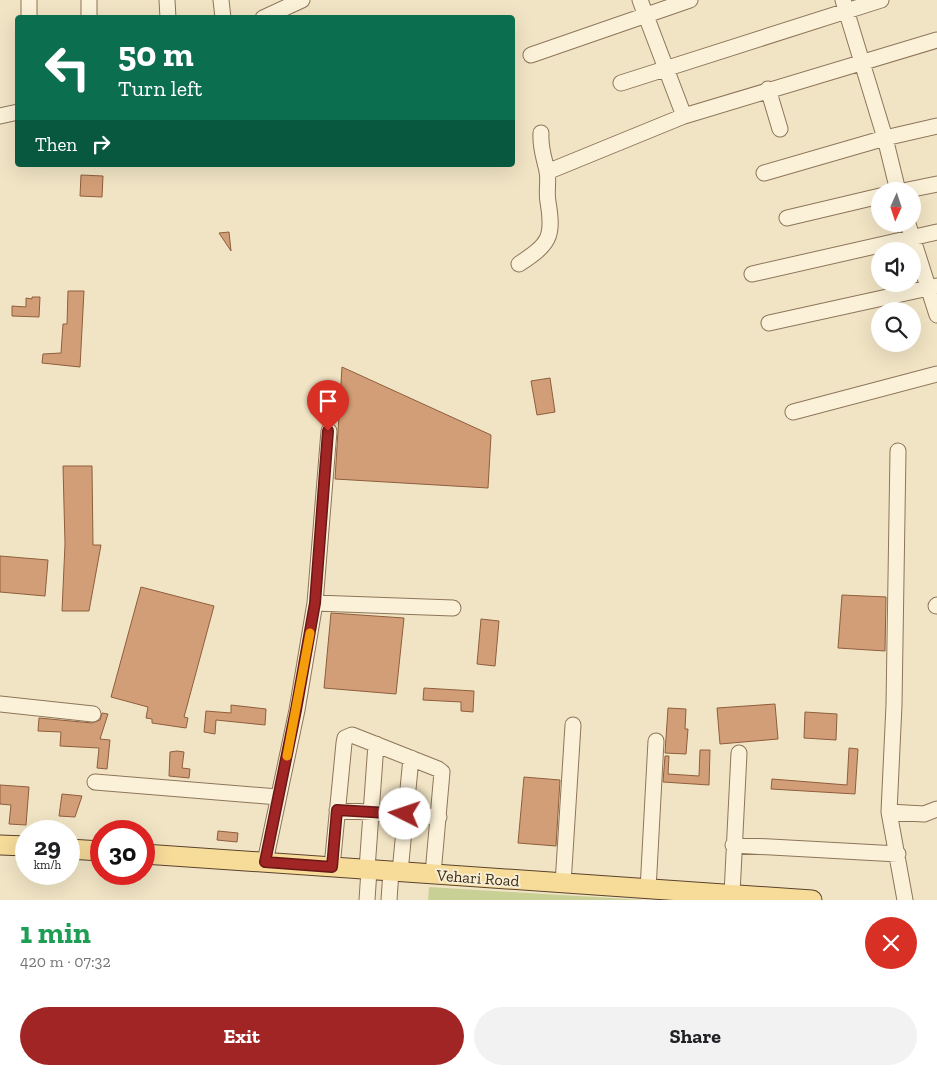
<!DOCTYPE html>
<html lang="en">
<head>
<meta charset="utf-8">
<style>
	:root { --surface:#fff; --page:#f2f2f2; --text:#202124; --muted:#757577; --accent:#a02524 }
	body { margin:0; font-family:"Zilla Slab",serif; background:var(--page); color:var(--text); height:100vh; display:flex; flex-direction:column; font-size:19px; white-space:nowrap }
	* { box-sizing:border-box; margin:0 }
	p { font-size:16px; color:var(--muted) }
	.icon { flex:none; width:28px; height:28px; fill:none; stroke:currentColor; stroke-width:2; stroke-linecap:round; stroke-linejoin:round }
	.map { position:relative; height:900px; overflow:hidden }
	.side { display:flex; flex-direction:column; background:var(--surface); flex:1 }
	.side>* { flex:none }
	.top-card { position:absolute; left:15px; top:15px; width:500px; height:152px; border-radius:5px; box-shadow:0 5px 20px #0002; background:#0b6e4f; color:#fff; overflow:hidden }
	.needle { width:32px; rotate:183deg }
	.fabs { position:absolute; left:871px; top:182px; display:grid; gap:10px }
	.fabs a { display:grid; place-items:center; width:50px; height:50px; border-radius:50%; background:var(--surface); box-shadow:0 5px 20px #0002; font-size:25px }
	.speed { position:absolute; left:15px; top:820px; display:flex; gap:10px; font-size:25px; font-weight:700; text-align:center }
	.speed>* { display:grid; place-content:center; width:65px; height:65px; border-radius:50%; background:var(--surface); box-shadow:0 5px 20px #0002; line-height:1 }
	.speed small { font-size:12px; font-weight:400 }
	.speed .limit { border:8px solid #d22; background:#fff; color:#111 }
	.pin { position:absolute; display:grid; place-items:center; width:42px; height:42px; color:#fff; margin:-51px -21px; border-radius:50% 50% 50% 0; rotate:-45deg; box-shadow:0 0 5px #0007 }
	.pin .icon { rotate:45deg }
	.me { position:absolute; width:55px; margin:-28px; rotate:274deg; stroke-linejoin:round; filter:drop-shadow(0 0 4px #0008) }
	.turn { display:flex; align-items:center; gap:18px; height:105px; padding:0 20px; font-size:22px }
	.turn .icon { width:65px; height:65px; stroke-width:2.5 }
	.turn b { display:block; font-size:35px; line-height:42px }
	.then { display:flex; align-items:center; height:48px; padding:0 20px; background:#0003; gap:10px; font-size:19px }
	.round { display:grid; place-items:center; flex:none; width:52px; height:52px; border-radius:26px; background:var(--page) }
	.headline { display:flex; align-items:center; justify-content:space-between; height:85px; padding:0 20px }
	h1 { font-size:30px; font-weight:700; line-height:38px; color:#1e9e55 }
	.action { display:flex; gap:10px; margin-top:auto; padding:10px 20px }
	.action a { flex:1; height:58px; border-radius:30px; background:var(--accent); color:#fff; font-size:20px; font-weight:700; line-height:58px; text-align:center }
	.action a+a { background:var(--page); color:var(--text) }
	.map>svg:first-child { display:block }
	.green { fill:#c9d096 }
	.building { fill:#d29e77; stroke:#8e5e3d }
	.lines { fill:none; stroke-linecap:round; stroke-linejoin:round }
	.minor-casing { stroke:#8d7559; stroke-width:17 }
	.major-casing { stroke:#5b432d; stroke-width:21 }
	.minor { stroke:#fbf1d8; stroke-width:15 }
	.major { stroke:#f6db99; stroke-width:19 }
	.route-casing { stroke:#681817; stroke-width:12 }
	.route { stroke:#a02524; stroke-width:9 }
	.slow { stroke:#f59e0b; stroke-width:9 }
	.labels { text-anchor:middle; dominant-baseline:central; stroke-width:4; stroke-linejoin:round; paint-order:stroke }
	.street-label { font-size:16px; fill:#3c2d1e; stroke:#f8eed4 }
</style>
</head>
<body>
<div class="map">
<svg width="937" height="900" viewBox="0 0 937 900">
	<rect width="100%" height="100%" fill="#f1e4c4"/>
	<path class="green" d="M429 887 645 900H428Z"/>
	<path class="building" d="M81 175 103 176 102 197 80 196Z
		M229 232 231 251 219 233Z
		M68 291H84L80 367 42 363 43 354 61 353 63 324H67Z
		M32 297H40L39 317 12 316V306L26 307V298L32 299Z
		M342 367 491 435 488 488 335 479Z
		M550 378 555 412 537 415 531 381Z
		M63 466H92L93 545H101L89 611H62L65 544Z
		M0 556 48 560 45 596 0 592Z
		M141 587 214 606 184 717 188 718 186 728 152 723V719L146 718 148 707 111 697Z
		M842 595 886 597 885 651 838 648Z
		M331 613 404 618 396 694 324 688Z
		M481 619 499 621 495 666 477 664Z
		M424 688 474 691 473 712 461 711V702L423 700Z
		M775 704 778 739 720 744 717 708Z
		M231 705 266 709 265 725 216 720 215 734 204 732 206 711 231 713Z
		M668 708 686 709 685 729H688L686 754 665 753Z
		M805 712 837 714 836 740 804 738Z
		M102 713 108 714 100 739 110 740 107 769 97 768 99 748 60 746 61 732 38 731 39 718 92 723 100 720Z
		M849 748 858 749 855 794 771 789 772 779 847 785Z
		M700 750H710L709 785 663 782 665 756H669L668 774 699 776Z
		M177 751 184 752 182 768 190 769 189 778 169 776 170 752Z
		M524 777 560 780 556 846 518 843Z
		M0 785 29 787 26 825 9 824 11 805 0 804Z
		M62 794 82 796 75 817 59 816Z
		M218 831 238 833 237 842 217 840Z"/>
	<g class="lines">
		<defs>
			<path id="minor" d="M89 0V18
				M167 0 168 18
				M221 0 223 18
				M640 0 684 116
				M843 0 885 138 898 191
				M29 18V0
				M263 18 302 0
				M531 55 690 0
				M621 83 881 0
				M768 89 780 129
				M0 116 18 112
				M547 172 684 116 937 40
				M764 173 885 138 937 126
				M903 191 937 184
				M787 218 880 196
				M908 224 937 315
				M519 264C549 244 554 238 548 202 546 192 549 181 547 171 544 157 540 148 541 133
				M752 274 937 232
				M769 323 937 286
				M793 412 937 374
				M898 451 894 705 889 812 905 900
				M315 603 453 608
				M936 606 937 605
				M0 704 93 714
				M95 782 278 797
				M337 810 439 817
				M889 812 924 814 937 809
				M733 845 898 854
				M265 862 297 710 315 603 329 431
				M332 867 344 743 345 738 352 735 438 769 442 772 433 874
				M367 869 376 744
				M400 872 411 758
				M563 884 573 725
				M648 890 656 741
				M732 894 739 753
				M367 900 369 870
				M389 900 391 871"/>
			<path id="major" d="M0 845 26 846
				M69 849 101 851
				M144 854 812 900"/>
		</defs>
		<use href="#minor" class="minor-casing"/>
		<use href="#major" class="major-casing"/>
		<use href="#minor" class="minor"/>
		<use href="#major" class="major"/>
	</g>
	<g class="lines">
		<defs>
			<path id="route" d="M328 431 315 603 296 710 265 862 332 867 337 810 405 814"/>
		</defs>
		<use href="#route" class="route-casing"/>
		<use href="#route" class="route"/>
		<path class="slow" d="M287 756 310 633"/>
	</g>
	<g class="labels">
		<g class="street-label">
			<text transform="translate(478 878) rotate(4)">Vehari Road</text>
		</g>
	</g>
</svg>
<div class="fabs">
<a><svg class="needle" viewBox="-14 -14 28 28"><path d="M0-13l5 13h-10z" fill="#e53935"/><path d="M0 13l5-13h-10z" fill="#757577"/></svg></a>
<a><svg class="icon" aria-label="sound" viewBox="0 0 24 24"><path d="M4 9h4l5-4v14l-5-4H4zM17 9q2 3 0 6"/></svg></a>
<a><svg class="icon" aria-label="search" viewBox="0 0 24 24"><circle cx="10" cy="10" r="6"/><path d="M15 15l6 6"/></svg></a>
</div>
<div class="speed"><div>29<small>km/h</small></div><div class="limit">30</div></div>
<div class="pin" style="left:328px;top:431px;background:#d93025"><svg class="icon" aria-label="arrive" viewBox="0 0 24 24"><path d="M6 21V4h12l-3 4 3 4H6"/></svg></div>
<svg class="me" style="left:405px;top:814px" viewBox="-20 -20 40 40"><circle r="19" fill="#fff"/><path d="M0-13L10 11 0 6-10 11z" fill="#a02524"/></svg>
<div class="top-card">
<div class="turn"><svg class="icon" aria-label="left" viewBox="0 0 24 24"><path d="M17 20v-9H6M10 6l-5 5 5 5"/></svg><div><b>50 m</b>Turn left</div></div>
<div class="then">Then<svg class="icon" aria-label="right" viewBox="0 0 24 24"><path d="M7 20v-9h11M14 6l5 5-5 5"/></svg></div>
</div>
</div>
<section class="side">
<div class="headline"><div><h1>1 min</h1><p>420 m · 07:32</p></div><a class="round" style="background:#d93025;color:#fff"><svg class="icon" aria-label="close" viewBox="0 0 24 24"><path d="M6 6l12 12M18 6L6 18"/></svg></a></div>
<div class="action"><a>Exit</a><a>Share</a></div>
</section>
</body>
</html>
